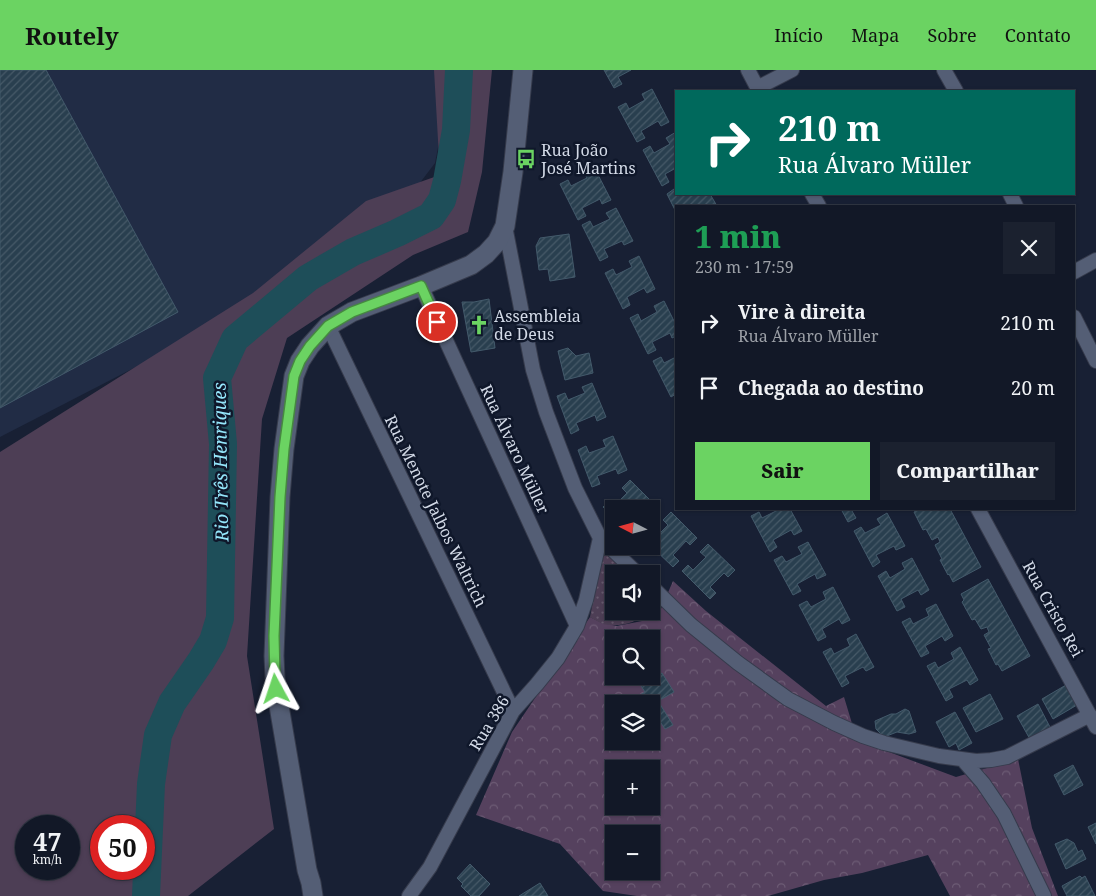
<!DOCTYPE html>
<html lang="pt">
<head>
<meta charset="utf-8">
<style>
	:root { --surface:#121827; --page:#1b212f; --text:#f1f3f6; --muted:#9ca0a7; --line:#313744; --accent:#6bd362 }
	body { margin:0; font-family:"Noto Serif",serif; background:var(--page); color:var(--text); height:100vh; display:flex; flex-direction:column; font-size:19px; white-space:nowrap }
	* { box-sizing:border-box; margin:0 }
	p { font-size:16px; color:var(--muted) }
	.icon { flex:none; width:28px; height:28px; fill:none; stroke:currentColor; stroke-width:2; stroke-linecap:round; stroke-linejoin:round }
	.map { position:relative; flex:1; overflow:hidden }
	.side { position:absolute; left:675px; top:135px; width:400px; height:305px; display:flex; flex-direction:column; background:var(--surface); border-radius:0px; box-shadow:0 1px 4px #0004,0 0 0 1px var(--line) }
	.side>* { flex:none }
	.guide { position:absolute; left:675px; top:20px; width:400px; height:105px; border-radius:0px; box-shadow:0 1px 4px #0004,0 0 0 1px var(--line); background:#00695c; color:#fff; overflow:hidden }
	.needle { width:32px; rotate:276deg }
	.controls { position:absolute; left:605px; top:430px; display:grid; gap:10px }
	.controls a { display:grid; place-items:center; width:55px; height:55px; border-radius:0px; background:var(--surface); box-shadow:0 1px 4px #0004,0 0 0 1px var(--line); font-size:25px }
	.speed { position:absolute; left:15px; top:745px; display:flex; gap:10px; font-size:25px; font-weight:700; text-align:center }
	.speed>* { display:grid; place-content:center; width:65px; height:65px; border-radius:50%; background:var(--surface); box-shadow:0 1px 4px #0004,0 0 0 1px var(--line); line-height:1 }
	.speed small { font-size:12px; font-weight:400 }
	.speed .limit { border:8px solid #d22; background:#fff; color:#111 }
	.pin { position:absolute; display:grid; place-items:center; width:42px; height:42px; color:#fff; margin:-21px; border:2px solid #fff; border-radius:50%; box-shadow:0 1px 5px #0007 }
	.me { position:absolute; width:55px; margin:-28px; rotate:355deg; stroke-linejoin:round; filter:drop-shadow(0 0 4px #0008) }
	.turn { display:flex; align-items:center; gap:18px; height:105px; padding:0 20px; font-size:22px }
	.turn .icon { width:65px; height:65px; stroke-width:2.5 }
	.turn b { display:block; font-size:35px; line-height:42px }
	.round { display:grid; place-items:center; flex:none; width:52px; height:52px; border-radius:0px; background:var(--page) }
	.head { display:flex; align-items:center; justify-content:space-between; height:85px; padding:0 20px }
	h1 { font-size:30px; font-weight:800; line-height:38px; color:#1e9e55 }
	.primary-button { display:flex; gap:10px; margin-top:auto; padding:10px 20px }
	.primary-button a { flex:1; height:58px; border-radius:0px; background:var(--accent); color:#111; font-size:20px; font-weight:800; line-height:58px; text-align:center }
	.primary-button a+a { background:var(--page); color:var(--text) }
	ul { padding:0; list-style:none }
	li { display:flex; align-items:center; gap:15px; height:65px; padding:0 20px }
	li div { flex:1 }
	li b { display:block; font-size:19px }
	li em { font-style:normal }
	header { display:flex; align-items:center; gap:30px; box-sizing:border-box; height:70px; padding:0 25px; background:var(--accent); color:#111 }
	header strong { font-size:24px }
	nav { display:flex; gap:28px; margin-inline-start:auto; font-size:18px }
	.map>svg:first-child { display:block }
	.built { fill:#212c45 }
	.forest { fill:url(#forest-crowns); fill-rule:evenodd }
	.park { fill:#4d3e55; fill-rule:evenodd }
	.garden { fill:url(#garden-dots) }
	.lines { fill:none; stroke-linecap:round; stroke-linejoin:round }
	.river { stroke:#1e4e59; stroke-width:28 }
	.building { fill:url(#building-hatch); stroke:#435a6b }
	.minor-casing { stroke:#363b4c; stroke-width:16 }
	.secondary-casing { stroke:#363b4c; stroke-width:21 }
	.minor { stroke:#545e75; stroke-width:14 }
	.secondary { stroke:#545e75; stroke-width:19 }
	.route-casing { stroke:#468940; stroke-width:12 }
	.route { stroke:#6bd362; stroke-width:9 }
	.labels { text-anchor:middle; dominant-baseline:central; stroke-width:5; stroke-linejoin:round; paint-order:stroke }
	.poi-label { font-size:16px; fill:#d3dae7; stroke:#0f172a; text-anchor:start }
	.street-label { font-size:16px; fill:#d3dae7; stroke:#0f172a }
	.water-label { font-size:18px; font-style:italic; fill:#95e7fc; stroke:#0f172a }
</style>
</head>
<body>
<header>
<strong>Routely</strong>
<nav><a>Início</a><a>Mapa</a><a>Sobre</a><a>Contato</a></nav>
</header>
<div class="map">
<svg width="1096" height="826" viewBox="0 0 1096 826">
	<defs>
		<pattern id="forest-crowns" width="20" height="18" patternUnits="userSpaceOnUse" patternTransform="scale(1.25)"><rect width="20" height="18" fill="#55415e"/><path d="M2 6a3 3 0 1 1 6 0M12 15a3 3 0 1 1 6 0" fill="none" stroke="#6d5c75"/></pattern>
		<pattern id="garden-dots" width="8" height="8" patternUnits="userSpaceOnUse" patternTransform="scale(1.25)"><rect width="8" height="8" fill="#4d3e55"/><path d="M2 2h.1M6 6h.1" fill="none" stroke="#66596d" stroke-width="1.8" stroke-linecap="round"/></pattern>
		<pattern id="building-hatch" width="6" height="6" patternUnits="userSpaceOnUse" patternTransform="scale(1.25)"><rect width="6" height="6" fill="#293f4f"/><path d="M-1 1l2-2M0 6l6-6M5 7l2-2" fill="none" stroke="#475a68"/></pattern>
	</defs>
	<rect width="100%" height="100%" fill="#182034"/>
	<path class="built" d="M0 0H443L440 67 435 93 394 147 256 235 0 367Z"/>
	<path class="forest" d="M673 511 706 541 826 636 844 627 857 670 956 707 1018 689 1032 758 1058 826H950L928 785 862 803 824 810 768 826H637L603 821 560 774 476 745 512 662 590 547 602 553 617 556 657 548ZM614 569H651V606H614ZM614 634H651V671H614ZM614 699H651V736H614ZM614 764H651V801H614Z"/>
	<path class="park" d="M434 0H492L482 102 468 162 413 185 287 268 262 349 247 586 274 759 188 826H0V382L253 223 366 131 440 105ZM69 756V799H26V756ZM101 756H144V799H101Z"/>
	<path class="garden" d="M605 481 630 504H614V541H646C639 553 622 556 609 555 603 555 595 550 590 547L602 483Z"/>
	<g class="lines">
		<path class="river" d="M146 826 151 714 158 665 172 633 201 591 213 571 220 548 223 374 217 308 218 306 235 269 308 208 353 182 397 163 431 146 442 130 447 111 456 60 459 0"/>
	</g>
	<path class="building" d="M0 0H46L178 242 0 338Z
		M604 0H631L618 7 622 14 614 18Z
		M652 19 669 52 661 56 658 51 641 61 645 68 637 72 618 37 626 33 629 39 645 30 642 24Z
		M676 62V98L665 104 669 112 662 116 643 80 650 76 654 83 670 74 666 68Z
		M594 97 611 130 602 134 600 129 582 138 586 146 578 150 560 114 568 110 571 116 587 108 584 102Z
		M674 119 678 126 682 124H710L717 136H676V142L667 124Z
		M616 138 633 171 624 175 622 171 604 179 608 187 600 191 582 155 590 151 593 157 610 149 606 143Z
		M569 164 575 207 550 211 548 199 539 200 536 176 540 168Z
		M639 186 655 219 647 223 644 218 627 227 630 235 623 239 605 203 613 199 616 205 632 197 629 191Z
		M489 229 495 278 471 282 462 232H474Z
		M664 231 676 255V266L672 268 670 263 652 272 656 280 648 284 630 248 638 244 641 251 657 242 654 236Z
		M568 278 576 286 589 283 593 303 565 310 558 281Z
		M661 287 664 293 676 287V314L675 315 676 317V324L671 327 653 291Z
		M592 313 606 347 597 351 595 345 576 353 579 360 571 364 557 326 565 323 568 330 585 323 582 317Z
		M613 366 627 400 618 404 616 399 597 406 600 414 592 417 578 380 586 376 589 383 606 377 603 370Z
		M630 410 656 436 651 441V439H614V448L603 437 609 431 614 436 627 423 622 418Z
		M778 439H790L802 461 794 465 791 460 773 470 777 477 770 482 751 446 759 442 762 448 778 440Z
		M841 439H856L852 441 856 448 848 452Z
		M915 439H950L981 497 953 512 949 504 948 505 940 490 942 489 935 475 940 472 938 467 932 470 926 459 923 460 914 442 916 441Z
		M671 442 697 468 690 475 686 471 673 485 679 491 673 497 651 476V464L655 468 668 455 663 450Z
		M887 443 905 476 896 480 894 476 876 485 880 492 873 497 854 461 861 457 865 463 881 455 877 449Z
		M808 472 826 505 817 509 815 504 797 514 801 521 793 525 774 490 782 486 786 492 802 484 798 477Z
		M708 474 735 500 728 507 724 503 710 517 716 523 710 529 682 501 688 495 693 500 706 487 700 482Z
		M912 488 929 520 921 525 918 520 901 529 905 537 897 541 878 506 886 501 890 508 905 499 902 493Z
		M988 509 1030 586 1002 601 998 594 996 595 988 579 991 578 984 565 989 562 987 557 981 559 975 549 972 550 962 532 964 530 961 524Z
		M833 517 850 550 842 554 839 549 822 559 826 567 818 571 799 535 807 531 811 537 826 529 823 522Z
		M936 534 953 566 945 571 942 566 925 576 929 583 921 587 902 552 910 548 913 554 929 546 926 539Z
		M856 564 874 597 866 601 863 597 845 606 849 613 842 617 823 582 831 578 834 584 850 576 847 569Z
		M960 577 978 610 970 615 967 610 949 619 953 627 946 631 927 596 935 592 938 598 954 589 951 583Z
		M662 603 674 622 658 631 673 655 665 659 655 644 652 646 651 644V634H645L640 625 645 622 641 616Z
		M1066 615 1077 635 1053 649 1042 629Z
		M990 624 1003 649 976 662 963 638Z
		M1038 634 1051 659 1031 671 1017 646Z
		M905 639 909 641 916 662 909 664 897 662 884 667 876 659 875 651 891 644H896Z
		M955 642 972 673 959 680 956 673 949 677 936 652Z
		M1073 695 1083 715 1064 725 1054 705Z
		M1096 753V774L1088 757Z
		M1067 769 1074 773 1078 782 1082 780 1086 789 1066 799 1055 774Z
		M470 794 490 814 479 826H471L461 816 463 814 457 808Z
		M1080 806 1082 808 1085 806 1095 826H1067L1062 816Z
		M540 813 548 826H519Z"/>
	<g class="lines">
		<defs>
			<path id="minor" d="M748 0 759 21
				M944 0 956 21
				M757 18 792 0
				M812 124 819 136
				M1010 124 1016 136
				M505 156 533 300 546 342 575 418 600 468 638 504
				M1074 202 1096 190
				M421 216 577 556
				M1074 247 1096 291
				M328 256 513 641
				M978 439 1096 657
				M651 516 691 555 738 593 788 629 834 653 863 666 884 673 939 686 976 691 991 690 1007 687 1090 645
				M963 690 983 713 1004 744 1044 826
				M409 826 430 797 513 641 537 614 558 588 577 556 586 530 600 468"/>
			<path id="secondary" d="M313 826 311 813 307 800 278 630 275 608 274 586 280 427 284 379 294 306 300 291 310 276 328 256 352 242 421 216 471 195 486 184 497 172 505 156 513 102 523 0"/>
		</defs>
		<use href="#minor" class="minor-casing"/>
		<use href="#secondary" class="secondary-casing"/>
		<use href="#minor" class="minor"/>
		<use href="#secondary" class="secondary"/>
	</g>
	<g class="lines">
		<defs>
			<path id="route" d="M276 619 275 608 274 566 280 427 284 379 294 306 300 291 310 276 328 256 352 242 421 216 437 252"/>
		</defs>
		<use href="#route" class="route-casing"/>
		<use href="#route" class="route"/>
	</g>
	<defs>
		<symbol id="bus-bare" viewBox="-9 -9 18 18"><path d="M-5-6H5V4H4V6H2V4H-2V6H-4V4H-5ZM-3.5-4V0h7V-4ZM-3.5 1.2v1.5H-2V1.2ZM2 1.2v1.5H3.5V1.2Z" fill="#6bd362" stroke="#0f172a" stroke-width="2.5" paint-order="stroke"/></symbol>
		<symbol id="church-bare" viewBox="-9 -9 18 18"><path d="M-1.2-6h2.4v3.5h3.3v2.4h-3.3V6h-2.4V-.1h-3.3v-2.4h3.3Z" fill="#6bd362" stroke="#0f172a" stroke-width="2.5" paint-order="stroke"/></symbol>
	</defs>
	<g fill-rule="evenodd">
		<use href="#bus-bare" x="512" y="75" width="28" height="28"/>
		<use href="#church-bare" x="465" y="241" width="28" height="28"/>
	</g>
	<g class="labels">
		<g class="poi-label">
			<text x="541" y="80">Rua João<tspan x="541" dy="18">José Martins</tspan></text>
			<text x="494" y="246">Assembleia<tspan x="494" dy="18">de Deus</tspan></text>
		</g>
		<g class="street-label">
			<text transform="translate(515 379) rotate(65)">Rua Álvaro Müller</text>
			<text transform="translate(436 441) rotate(64)">Rua Menote Jalbos Waltrich</text>
			<text transform="translate(1053 539) rotate(61)">Rua Cristo Rei</text>
			<text transform="translate(489 653) rotate(-59)">Rua 386</text>
		</g>
		<g class="water-label">
			<text transform="translate(220 392) rotate(-91)">Rio Três Henriques</text>
		</g>
	</g>
</svg>
<div class="controls">
<a><svg class="needle" viewBox="-14 -14 28 28"><path d="M0-13l5 13h-10z" fill="#e53935"/><path d="M0 13l5-13h-10z" fill="#9ca0a7"/></svg></a>
<a><svg class="icon" aria-label="sound" viewBox="0 0 24 24"><path d="M4 9h4l5-4v14l-5-4H4zM17 9q2 3 0 6"/></svg></a>
<a><svg class="icon" aria-label="search" viewBox="0 0 24 24"><circle cx="10" cy="10" r="6"/><path d="M15 15l6 6"/></svg></a>
<a><svg class="icon" aria-label="layers" viewBox="0 0 24 24"><path d="M12 4l9 5-9 5-9-5zM3 14l9 5 9-5"/></svg></a>
<a>+</a>
<a>−</a>
</div>
<div class="speed"><div>47<small>km/h</small></div><div class="limit">50</div></div>
<div class="pin" style="left:437px;top:252px;background:#d93025"><svg class="icon" aria-label="arrive" viewBox="0 0 24 24"><path d="M6 21V4h12l-3 4 3 4H6"/></svg></div>
<svg class="me" style="left:276px;top:619px" viewBox="-20 -20 40 40"><path d="M0-17L14 15 0 8-14 15z" fill="#6bd362" stroke="#fff" stroke-width="4"/></svg>
<div class="guide">
<div class="turn"><svg class="icon" aria-label="right" viewBox="0 0 24 24"><path d="M7 20v-9h11M14 6l5 5-5 5"/></svg><div><b>210 m</b>Rua Álvaro Müller</div></div>
</div>
<section class="side">
<div class="head"><div><h1>1 min</h1><p>230 m · 17:59</p></div><a class="round"><svg class="icon" aria-label="close" viewBox="0 0 24 24"><path d="M6 6l12 12M18 6L6 18"/></svg></a></div>
<ul>
<li><svg class="icon" aria-label="right" viewBox="0 0 24 24"><path d="M7 20v-9h11M14 6l5 5-5 5"/></svg><div><b>Vire à direita</b><p>Rua Álvaro Müller</p></div><em>210 m</em></li>
<li><svg class="icon" aria-label="arrive" viewBox="0 0 24 24"><path d="M6 21V4h12l-3 4 3 4H6"/></svg><div><b>Chegada ao destino</b></div><em>20 m</em></li>
</ul>
<div class="primary-button"><a>Sair</a><a>Compartilhar</a></div>
</section>
</div>
</body>
</html>
